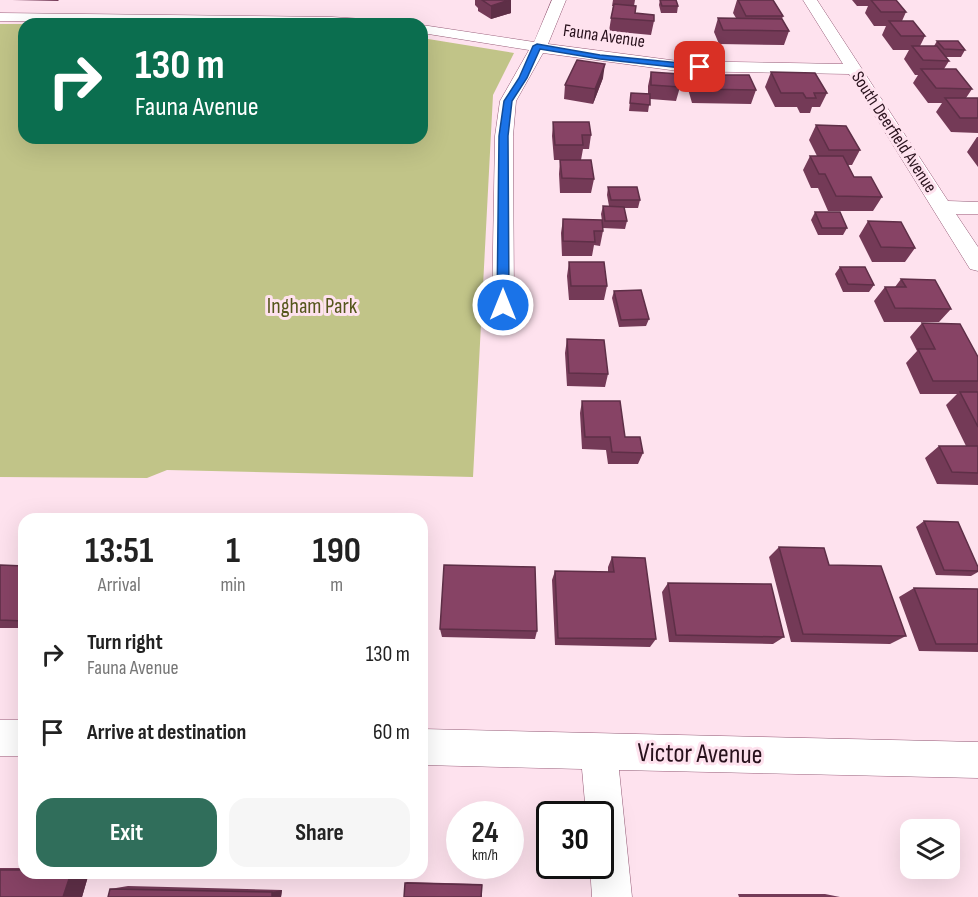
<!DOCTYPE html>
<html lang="en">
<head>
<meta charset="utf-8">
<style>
	:root { --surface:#fff; --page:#f6f6f6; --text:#222; --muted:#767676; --accent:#306e5b }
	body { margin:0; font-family:"Sofia Sans Condensed",sans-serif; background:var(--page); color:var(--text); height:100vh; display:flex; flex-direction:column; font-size:22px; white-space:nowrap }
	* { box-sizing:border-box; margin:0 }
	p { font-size:20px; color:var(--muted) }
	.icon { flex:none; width:33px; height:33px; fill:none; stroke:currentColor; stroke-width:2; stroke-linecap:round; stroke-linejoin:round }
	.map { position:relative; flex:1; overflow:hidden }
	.drawer { position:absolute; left:18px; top:513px; width:410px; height:366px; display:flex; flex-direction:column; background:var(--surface); border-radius:18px; box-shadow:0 6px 24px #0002 }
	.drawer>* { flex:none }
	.guide { position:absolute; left:18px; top:18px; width:410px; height:126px; border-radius:18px; box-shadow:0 6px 24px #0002; background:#0b6e4f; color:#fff; overflow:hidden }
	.fabs { position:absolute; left:900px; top:819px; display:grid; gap:12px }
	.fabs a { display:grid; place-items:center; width:60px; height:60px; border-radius:12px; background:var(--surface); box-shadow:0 6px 24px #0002; font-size:30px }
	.speed { position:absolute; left:446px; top:801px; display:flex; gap:12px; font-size:30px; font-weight:700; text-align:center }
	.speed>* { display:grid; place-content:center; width:78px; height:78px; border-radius:50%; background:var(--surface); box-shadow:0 6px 24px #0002; line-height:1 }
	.speed small { font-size:15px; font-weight:400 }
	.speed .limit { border:3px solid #111; border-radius:9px; background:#fff; color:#111 }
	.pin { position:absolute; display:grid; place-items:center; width:51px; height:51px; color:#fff; margin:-26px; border-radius:12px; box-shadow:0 3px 9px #0006 }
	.me { position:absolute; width:66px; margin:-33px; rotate:0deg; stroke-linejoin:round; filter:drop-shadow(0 0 4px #0008) }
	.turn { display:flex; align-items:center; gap:21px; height:126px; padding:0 18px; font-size:27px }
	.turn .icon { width:78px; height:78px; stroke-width:2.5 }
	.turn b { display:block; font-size:42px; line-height:51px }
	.eta { display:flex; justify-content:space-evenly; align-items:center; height:102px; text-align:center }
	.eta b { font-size:36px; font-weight:700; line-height:42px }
	.primary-button { display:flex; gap:12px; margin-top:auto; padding:12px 18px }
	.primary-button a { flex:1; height:69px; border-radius:18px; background:var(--accent); color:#fff; font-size:24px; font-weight:700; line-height:69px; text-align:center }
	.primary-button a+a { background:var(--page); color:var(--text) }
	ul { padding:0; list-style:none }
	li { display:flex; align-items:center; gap:18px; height:78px; padding:0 18px }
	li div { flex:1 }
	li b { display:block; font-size:22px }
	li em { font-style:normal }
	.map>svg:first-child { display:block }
	.green { fill:#c1c488 }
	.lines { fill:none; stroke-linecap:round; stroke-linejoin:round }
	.minor-casing { stroke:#955a76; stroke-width:1 }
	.minor { fill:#fff; fill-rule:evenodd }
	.wall { fill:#743a57 }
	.shaded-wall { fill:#5e2f47 }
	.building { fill:#874365; stroke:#5e2f47; stroke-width:1.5 }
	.route { fill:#1a73e8; stroke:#114b97; stroke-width:1.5 }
	.labels { text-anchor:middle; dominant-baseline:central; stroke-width:6; stroke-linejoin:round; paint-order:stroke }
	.far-street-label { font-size:18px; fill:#28111c; stroke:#fee2ee }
	.park-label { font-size:22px; fill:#55561c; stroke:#fee2ee }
	.near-street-label { font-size:27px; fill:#28111c; stroke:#fee2ee }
</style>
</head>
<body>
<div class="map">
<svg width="978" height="897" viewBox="0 0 978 897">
	<rect width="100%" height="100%" fill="#fee2ee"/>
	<path class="green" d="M0 24H24V138H422V38L514 53 493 95 473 477 167 470 147 478 0 477Z"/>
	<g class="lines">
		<defs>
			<path id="minor" d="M552 0H566L548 44 678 61 843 64 803 0H817L948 201 978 202V214H956L978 247V271L970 269 849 74 678 71 543 53 516 101 513 136 514 305 511 311 503 313 495 311 492 305 495 136 500 101 529 50 422 33V25L534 42Z
				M0 13 332 17 379 20 386 24 0 21Z
				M0 720H24V756H0Z
				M422 729 978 742V778L619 770 632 897H592L590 866H600V814H586L582 769 422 765Z"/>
		</defs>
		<use href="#minor" class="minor-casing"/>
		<use href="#minor" class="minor"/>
	</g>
	<path class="wall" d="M12 0H59L58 1Z
		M475 0H511V13L491 19 478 11V8L475 5Z
		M613 0H635L634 6 635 13 654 21 651 35 609 31 613 6H612Z
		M660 0H676L678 6 677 13H661L659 5Z
		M737 0H773L783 16 782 19 789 31 784 45 719 44 714 32 718 18H736L733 13Z
		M852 0H896L906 12 902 21 925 36 920 46H934L937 41 965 50 961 57H946L949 61 944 69 972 89 966 98H978V133L951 132 936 112 942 103H928L913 83 918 75H915L904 59 909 50H893L882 35 886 26H874L865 13 868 6H857Z
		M651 72 680 87 676 101 650 99 648 112 629 111 631 93 648 94V86Z
		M771 72 827 93 820 107H812L810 113H800L797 107H775L765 87Z
		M691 75 756 90 751 104 692 103 688 89Z
		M603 78 593 104 564 99 565 85Z
		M553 122 591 135 589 149H583L581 160 594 179 591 193H560L559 174 560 160H554L552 136Z
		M816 125 860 150 852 165H848L854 177 882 197 873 211H828L818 188H811L803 170 810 156H817L809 140Z
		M977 137H978V167L967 152Z
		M608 187 640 200 638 208H624L627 221 625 229 603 228 601 214 603 206H609L607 195Z
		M815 212 847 228 843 235H818L811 220Z
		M563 219 603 231 600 246 594 245 592 256H562L561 233Z
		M868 221 915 248 905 262H872L859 236Z
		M569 262 607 286 604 300H569L567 276Z
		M840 267 874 285 869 292H843L835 274Z
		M901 279 951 309 939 322H884L874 301 885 287H895Z
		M614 291 649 319 646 326 619 327 612 298Z
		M922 323 978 357V485L937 484 925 458 939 446H966L946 405 957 394H920L906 363 917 351 910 337Z
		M567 339 608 374 605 387 567 386 565 353Z
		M582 401 643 453 638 464H608L606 450 582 449 580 413Z
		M924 521 978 567V572L971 576 936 575 916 527Z
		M779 547 829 565 906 636 890 644 791 642 769 557Z
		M612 557 656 639 650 647 555 645 552 580 555 571 608 572V567Z
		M0 565 24 566V628H0Z
		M668 583 784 637 773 644 669 642 662 592Z
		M914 588 978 590V652L919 651 899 597Z
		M440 629 537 631 535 639 442 637Z
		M0 868H24V873H89L82 897H0Z
		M407 882 482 884V897L405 883Z
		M128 886 282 890 281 897 110 889Z
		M738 894H825L840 897H739Z"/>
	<path class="shaded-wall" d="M509 0H511V13L491 19V6Z
		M605 64 603 78 593 104 595 89Z
		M71 873H89L82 897H63Z
		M282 890 281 897H272V892Z"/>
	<path class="building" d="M482 0H509L491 6Z
		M660 0H676L678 6H662Z
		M738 0H773L783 16H746Z
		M871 0H896L906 12H881Z
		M614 4 636 6 635 13 654 15V21L611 18Z
		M718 18 782 19 789 31 723 30Z
		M889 21H913L925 36H901Z
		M937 41H958L965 50 944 49Z
		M912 46H937L949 61 923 60Z
		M577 60 605 64 595 89 565 85Z
		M921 69H956L972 89 936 88Z
		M651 72 679 74 680 87 651 85Z
		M771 72 815 73 827 93H814L816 98H806L803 93H781Z
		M691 75H749L756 90 696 89Z
		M631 93 650 94V105L630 103Z
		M945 98H978V118H960Z
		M553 122H589L591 135H582L583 145H555Z
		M816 125 846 126 860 150H829Z
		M810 156H843L854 177H871L882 197 836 196 825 174H819Z
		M560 160H591L594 179 562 178Z
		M608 187H637L640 200H611Z
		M603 206 624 207 627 221H605Z
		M815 212H840L847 228H822Z
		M563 219 602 220 603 231H594L595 242 563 241Z
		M868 221 901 222 915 248 881 247Z
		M569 262H604L607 286H571Z
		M840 267H865L874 285 848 284Z
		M901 279 935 280 951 309 895 308 885 287H906Z
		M641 290 649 319 621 320 614 291Z
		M922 323 960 324 978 357V381H933L918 349H935Z
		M567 339 604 340 608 374 569 373Z
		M960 392H978V427Z
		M582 401H620L625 437H640L643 453 612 452 610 437H585Z
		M939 446H978V473L952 472Z
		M924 521 958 522 978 567V571L944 570Z
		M779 547 824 548 829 565 881 566 906 636 803 634Z
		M612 557 645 558 656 639 558 638 555 571 614 572Z
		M0 565 24 566V621L0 620Z
		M444 565 535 567 537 631 440 629Z
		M668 583 771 584 784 637 676 635Z
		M914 588 978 589V644H936Z
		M0 870H24V873H71L63 897H0Z
		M405 883 482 885 481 897H404Z
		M110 889 272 892V897H108Z"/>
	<path class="route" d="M537 44 600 55 700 65 704 67 700 70 600 59 540 49 527 78 512 101 508 136 509 305 503 309 497 305 499 136 504 101 519 78 533 46Z"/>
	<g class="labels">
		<g class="far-street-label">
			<text transform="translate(604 36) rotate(8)">Fauna Avenue</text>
			<text transform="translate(894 132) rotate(57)">South Deerfield Avenue</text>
		</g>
		<g class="park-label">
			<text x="312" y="306">Ingham Park</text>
		</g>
		<g class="near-street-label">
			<text transform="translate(700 754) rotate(1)">Victor Avenue</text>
		</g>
	</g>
</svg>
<div class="fabs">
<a><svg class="icon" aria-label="layers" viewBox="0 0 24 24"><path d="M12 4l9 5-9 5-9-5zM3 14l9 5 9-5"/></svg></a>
</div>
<div class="speed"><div>24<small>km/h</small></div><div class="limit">30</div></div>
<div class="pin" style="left:700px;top:67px;background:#d93025"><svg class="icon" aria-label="arrive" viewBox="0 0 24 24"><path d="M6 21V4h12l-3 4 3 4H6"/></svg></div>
<svg class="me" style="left:503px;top:305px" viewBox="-20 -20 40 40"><circle r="17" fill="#1a73e8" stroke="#fff" stroke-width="3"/><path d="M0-11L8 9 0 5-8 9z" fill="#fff"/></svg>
<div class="guide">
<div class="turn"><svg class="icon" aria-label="right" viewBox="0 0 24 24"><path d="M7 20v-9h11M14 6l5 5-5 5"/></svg><div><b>130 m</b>Fauna Avenue</div></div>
</div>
<section class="drawer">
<div class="eta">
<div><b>13:51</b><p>Arrival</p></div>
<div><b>1</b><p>min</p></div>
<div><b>190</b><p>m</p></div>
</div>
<ul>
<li><svg class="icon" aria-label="right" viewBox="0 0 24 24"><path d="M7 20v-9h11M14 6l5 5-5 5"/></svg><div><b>Turn right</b><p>Fauna Avenue</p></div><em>130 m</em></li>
<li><svg class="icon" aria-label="arrive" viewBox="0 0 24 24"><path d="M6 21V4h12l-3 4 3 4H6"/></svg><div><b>Arrive at destination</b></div><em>60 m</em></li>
</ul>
<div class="primary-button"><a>Exit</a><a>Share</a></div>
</section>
</div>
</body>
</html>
